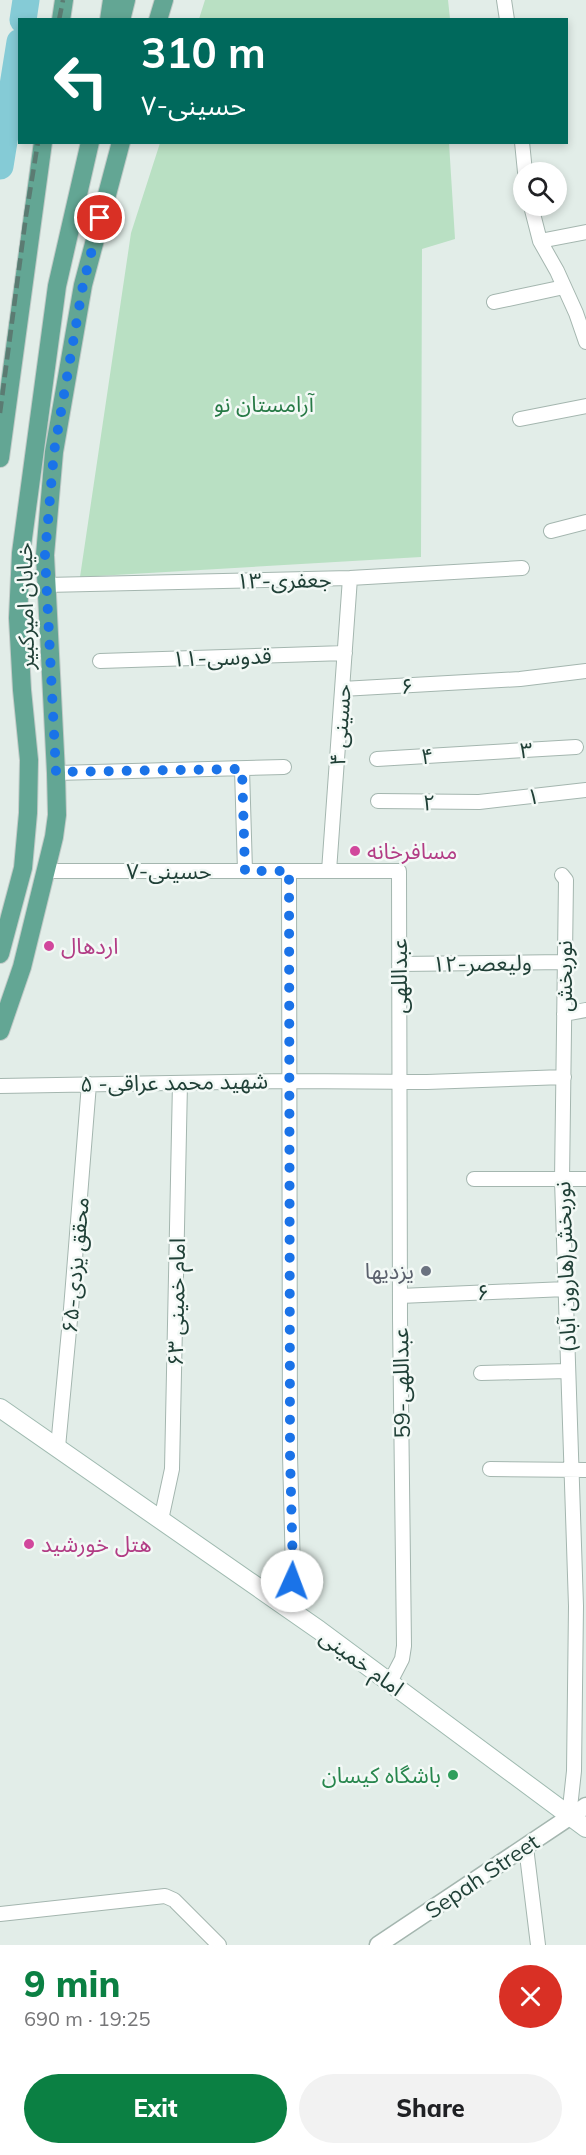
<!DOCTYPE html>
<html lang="en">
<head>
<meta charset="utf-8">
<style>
	:root { --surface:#fff; --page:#f2f2f2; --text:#202124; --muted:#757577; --accent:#0b8043 }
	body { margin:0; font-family:Mulish,"Noto Sans Arabic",sans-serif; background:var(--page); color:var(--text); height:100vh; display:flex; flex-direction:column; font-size:22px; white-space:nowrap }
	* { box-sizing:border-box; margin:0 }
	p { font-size:20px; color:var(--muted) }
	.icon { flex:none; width:33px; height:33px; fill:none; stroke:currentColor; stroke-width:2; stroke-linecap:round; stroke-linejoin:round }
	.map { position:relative; height:1945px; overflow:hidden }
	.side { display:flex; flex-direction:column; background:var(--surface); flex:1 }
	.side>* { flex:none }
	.guide { position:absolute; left:18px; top:18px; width:550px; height:126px; border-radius:0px; box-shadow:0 3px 9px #0003; background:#00695c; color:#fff; overflow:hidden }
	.fabs { position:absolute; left:513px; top:162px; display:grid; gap:12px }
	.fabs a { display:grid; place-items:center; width:54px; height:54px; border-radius:50%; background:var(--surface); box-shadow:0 3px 9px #0003; font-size:30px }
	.pin { position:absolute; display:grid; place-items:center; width:51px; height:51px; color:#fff; margin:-26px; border:3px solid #fff; border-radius:50%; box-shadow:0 2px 6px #0007 }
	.me { position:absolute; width:66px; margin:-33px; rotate:2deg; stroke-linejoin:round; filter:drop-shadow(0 0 4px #0008) }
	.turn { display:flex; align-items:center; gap:21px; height:126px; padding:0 24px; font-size:27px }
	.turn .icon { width:78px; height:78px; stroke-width:2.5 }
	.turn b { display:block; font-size:42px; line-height:51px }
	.round { display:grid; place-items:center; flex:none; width:63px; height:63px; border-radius:32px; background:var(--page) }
	.head { display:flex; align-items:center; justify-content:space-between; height:102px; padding:0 24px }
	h1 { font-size:36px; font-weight:800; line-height:45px; color:var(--accent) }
	.action { display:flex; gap:12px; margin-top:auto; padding:12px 24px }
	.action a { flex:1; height:69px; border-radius:36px; background:var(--accent); color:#fff; font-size:24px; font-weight:800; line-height:69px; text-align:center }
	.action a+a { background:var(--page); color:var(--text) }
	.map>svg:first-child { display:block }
	.green { fill:#b9e0c3 }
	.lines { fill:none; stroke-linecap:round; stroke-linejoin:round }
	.river { stroke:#85cbd6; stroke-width:27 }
	.minor-casing { stroke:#a4b6af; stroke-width:16 }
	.tertiary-casing { stroke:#a4b6af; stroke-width:19 }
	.secondary-casing { stroke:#9fbab0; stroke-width:20 }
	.primary-casing { stroke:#c1cac7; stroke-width:20 }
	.minor { stroke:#fff; stroke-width:14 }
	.tertiary { stroke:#fff; stroke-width:16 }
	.secondary { stroke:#fff; stroke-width:18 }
	.primary { stroke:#63a694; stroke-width:18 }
	.rail { stroke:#5b7b72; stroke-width:4.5; stroke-dasharray:12 6; stroke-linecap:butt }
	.route { stroke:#1a73e8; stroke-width:10; stroke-dasharray:0 18 }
	.hotel-dot { fill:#d1479c; stroke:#f3f9f6; stroke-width:2 }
	.worship-dot { fill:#6b7280; stroke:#f3f9f6; stroke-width:2 }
	.leisure-dot { fill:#2e9e5b; stroke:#f3f9f6; stroke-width:2 }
	.labels { text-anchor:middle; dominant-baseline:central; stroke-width:5; stroke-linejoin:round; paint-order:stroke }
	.park-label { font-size:22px; fill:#277a46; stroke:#f3f9f6 }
	.street-label { font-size:22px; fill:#204037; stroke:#f3f9f6 }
	.hotel-label { font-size:22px; fill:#b23c85; stroke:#f3f9f6; text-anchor:start }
	.worship-label { font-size:22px; fill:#5b616d; stroke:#f3f9f6; text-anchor:end }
	.leisure-label { font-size:22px; fill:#27864d; stroke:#f3f9f6; text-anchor:end }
</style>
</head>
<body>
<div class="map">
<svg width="586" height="1945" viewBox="0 0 586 1945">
	<rect width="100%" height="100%" fill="#e2ede8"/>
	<path class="green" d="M205 0H448L450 19H199Z
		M160 143H449L455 239 422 249 421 557 80 577 131 233Z"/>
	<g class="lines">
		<path class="river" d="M23 20 26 0
			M0 166 20 42"/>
		<defs>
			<path id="minor" d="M504 0 507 20
				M522 142 525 172
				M531 206 540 241 557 271 576 313 586 342
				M540 241 586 232
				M494 302 564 287
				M520 419 586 406
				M551 531 586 522
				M46 585 350 578 522 568
				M100 661 345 653
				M342 689 520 679 586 671
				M377 759 576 747
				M242 769 245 871
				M56 773 284 767
				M378 801 479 802 586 790
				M47 871H399L400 1318 404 1646 402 1659 390 1682
				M329 871 350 578
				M562 875 566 880 562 1180 576 1606 574 1771 569 1817
				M399 964 564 962
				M564 1014 586 1010
				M0 1086 290 1081 427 1082 564 1077
				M474 1179H586
				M400 1296 566 1289
				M481 1373 568 1371
				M58 1447 71 1309 89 1084
				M490 1469 586 1470
				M161 1520 172 1469 180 1083
				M278 1602 292 1581 293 1571 290 1455 289 871
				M526 1847 538 1945
				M0 1914 165 1896 174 1900 219 1945"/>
			<path id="tertiary" d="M378 1945 586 1806"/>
			<path id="secondary" d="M0 1408 319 1630 586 1828"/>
			<path id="primary" d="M61 20 64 0
				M109 20 112 0
				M121 20 126 0
				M158 20 164 0
				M0 458 43 142
				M0 954 23 868 28 813 29 760 22 690 18 618 21 553 57 286 90 142
				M0 1031 22 967 54 837 57 815 56 773 45 555 54 452 83 285 121 142"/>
		</defs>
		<use href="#minor" class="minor-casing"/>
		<use href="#tertiary" class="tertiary-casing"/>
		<use href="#secondary" class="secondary-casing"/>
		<use href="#primary" class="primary-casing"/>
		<use href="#minor" class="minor"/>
		<use href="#tertiary" class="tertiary"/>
		<use href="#secondary" class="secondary"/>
		<use href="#primary" class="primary"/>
		<path class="rail" d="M59 20 63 0
			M0 413 26 216 38 142"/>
	</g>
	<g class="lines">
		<path class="route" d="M100 218 83 285 54 452 45 555 56 772 242 769 245 871H289L290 1455 293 1572 292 1581"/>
	</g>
	<g class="hotel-dot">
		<circle cx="355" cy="851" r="6"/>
		<circle cx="49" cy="946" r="6"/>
		<circle cx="29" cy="1544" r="6"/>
	</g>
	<circle class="worship-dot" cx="426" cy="1271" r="6"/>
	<circle class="leisure-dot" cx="453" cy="1775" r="6"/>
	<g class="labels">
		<g class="park-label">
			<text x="264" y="404">آرامستان نو</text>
		</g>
		<g class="street-label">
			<text transform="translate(284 580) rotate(-1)">جعفری-۱۳</text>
			<text transform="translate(25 606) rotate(-91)">خیابان امیرکبیر</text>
			<text transform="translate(222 657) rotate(-2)">قدوسی-۱۱</text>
			<text transform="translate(407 686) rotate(-3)">۶</text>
			<text transform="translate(340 725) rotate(-86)">حسینی ۴</text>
			<text transform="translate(526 750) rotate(-3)">۳</text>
			<text transform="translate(427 756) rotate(-3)">۴</text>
			<text transform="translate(533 796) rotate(-7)">۱</text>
			<text x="429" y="802">۲</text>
			<text x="169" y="871">حسینی-۷</text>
			<text transform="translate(482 963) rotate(-1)">ولیعصر-۱۲</text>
			<text transform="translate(399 976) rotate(-90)">عبداللهی</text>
			<text transform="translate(564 976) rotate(-90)">نوربخش</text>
			<text transform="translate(174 1082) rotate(-1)">شهید محمد عراقی- ۵</text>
			<text transform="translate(75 1265) rotate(-85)">محقق یزدی-۶۵</text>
			<text transform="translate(565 1267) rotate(-92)">نوربخش(هارون آباد)</text>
			<text transform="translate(483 1292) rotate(-2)">۶</text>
			<text transform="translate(176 1302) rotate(-89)">امام خمینی ۶۳</text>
			<text transform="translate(401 1383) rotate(-91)">عبداللهی-59</text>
			<text transform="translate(362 1662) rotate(36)">امام خمینی</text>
			<text transform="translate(482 1876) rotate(-34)">Sepah Street</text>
		</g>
		<g class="hotel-label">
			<text x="367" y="851">مسافرخانه</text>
			<text x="61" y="946">اردهال</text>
			<text x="41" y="1544">هتل خورشید</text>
		</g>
		<g class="worship-label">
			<text x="414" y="1271">یزدیها</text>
		</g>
		<g class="leisure-label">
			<text x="441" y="1775">باشگاه کیسان</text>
		</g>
	</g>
</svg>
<div class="fabs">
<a><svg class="icon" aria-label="search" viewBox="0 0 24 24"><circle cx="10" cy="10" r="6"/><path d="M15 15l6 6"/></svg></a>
</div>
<div class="pin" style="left:100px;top:218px;background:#d93025"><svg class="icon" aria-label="arrive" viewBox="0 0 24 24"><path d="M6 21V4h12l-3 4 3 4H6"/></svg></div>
<svg class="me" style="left:292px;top:1581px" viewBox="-20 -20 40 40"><circle r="19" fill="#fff"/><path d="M0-13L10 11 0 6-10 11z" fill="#1a73e8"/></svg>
<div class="guide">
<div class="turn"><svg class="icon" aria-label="left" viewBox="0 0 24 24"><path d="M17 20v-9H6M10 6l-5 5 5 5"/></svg><div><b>310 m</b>حسینی-۷</div></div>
</div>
</div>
<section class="side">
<div class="head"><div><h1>9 min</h1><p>690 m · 19:25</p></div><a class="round" style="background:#d93025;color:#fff"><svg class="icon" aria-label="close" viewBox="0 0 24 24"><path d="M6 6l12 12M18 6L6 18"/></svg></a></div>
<div class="action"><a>Exit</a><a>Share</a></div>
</section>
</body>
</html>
